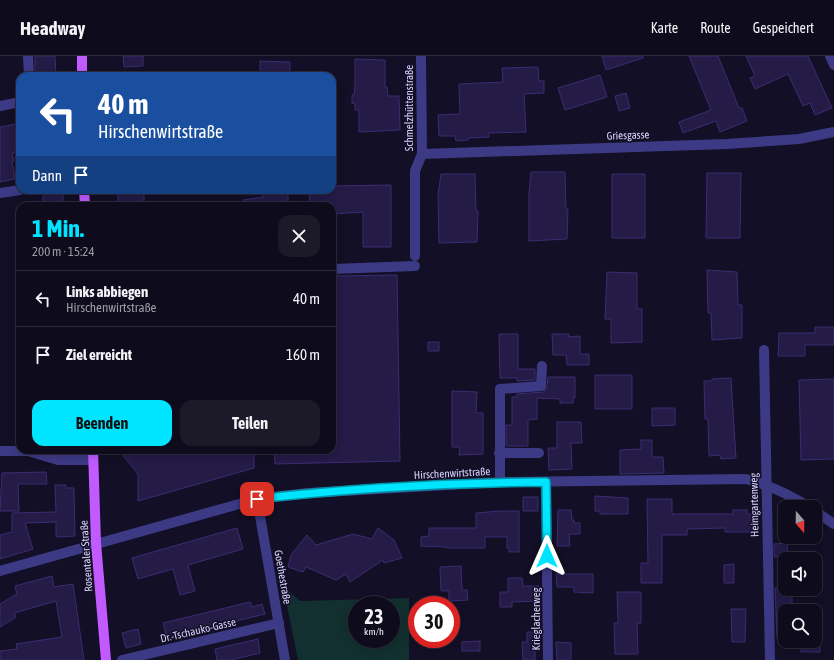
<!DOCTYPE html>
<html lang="de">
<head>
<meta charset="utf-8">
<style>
	:root { --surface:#0e0b1c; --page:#1c1929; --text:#f1f3f6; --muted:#9b9ba3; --line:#2e2b3b; --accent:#00e5ff }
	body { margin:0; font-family:"Asap Condensed",sans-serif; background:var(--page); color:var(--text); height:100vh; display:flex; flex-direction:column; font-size:15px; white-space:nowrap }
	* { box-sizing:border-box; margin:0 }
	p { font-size:13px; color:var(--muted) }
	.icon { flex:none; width:22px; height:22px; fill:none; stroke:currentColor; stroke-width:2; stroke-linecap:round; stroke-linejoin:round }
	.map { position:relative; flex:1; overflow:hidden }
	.drawer { position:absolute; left:16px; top:146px; width:320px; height:252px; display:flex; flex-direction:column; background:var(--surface); border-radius:12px; box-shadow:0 2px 10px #0003,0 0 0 1px var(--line) }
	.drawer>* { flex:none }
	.hud { position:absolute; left:16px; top:16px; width:320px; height:122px; border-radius:12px; box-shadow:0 2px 10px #0003,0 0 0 1px var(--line); background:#1a4fa0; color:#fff; overflow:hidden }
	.needle { width:26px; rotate:160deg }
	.fabs { position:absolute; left:778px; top:444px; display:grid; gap:8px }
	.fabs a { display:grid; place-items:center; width:44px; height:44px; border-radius:8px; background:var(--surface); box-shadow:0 2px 10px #0003,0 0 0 1px var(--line); font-size:20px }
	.speed { position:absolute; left:348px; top:540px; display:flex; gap:8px; font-size:20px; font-weight:700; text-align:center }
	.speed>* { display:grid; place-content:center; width:52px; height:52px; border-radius:50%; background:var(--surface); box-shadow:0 2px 10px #0003,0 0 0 1px var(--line); line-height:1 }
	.speed small { font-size:10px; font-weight:400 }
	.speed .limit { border:6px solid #d22; background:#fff; color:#111 }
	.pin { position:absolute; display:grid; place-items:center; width:34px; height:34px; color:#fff; margin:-17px; border-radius:8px; box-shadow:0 2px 6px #0006 }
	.me { position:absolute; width:44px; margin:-22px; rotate:0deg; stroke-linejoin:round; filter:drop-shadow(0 0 3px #0008) }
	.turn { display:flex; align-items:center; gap:14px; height:84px; padding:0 16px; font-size:18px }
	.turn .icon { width:52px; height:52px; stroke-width:2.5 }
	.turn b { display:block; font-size:28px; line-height:34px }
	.then { display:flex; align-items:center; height:38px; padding:0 16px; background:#0003; gap:8px; font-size:15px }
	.round { display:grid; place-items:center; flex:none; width:42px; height:42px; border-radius:12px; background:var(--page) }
	.headline { display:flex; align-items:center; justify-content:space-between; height:68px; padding:0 16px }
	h1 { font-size:24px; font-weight:700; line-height:30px; color:var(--accent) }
	.cta { display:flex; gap:8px; margin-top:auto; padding:8px 16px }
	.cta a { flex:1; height:46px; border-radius:12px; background:var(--accent); color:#111; font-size:16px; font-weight:700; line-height:46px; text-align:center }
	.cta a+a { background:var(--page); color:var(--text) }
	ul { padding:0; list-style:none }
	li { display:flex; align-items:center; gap:12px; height:56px; padding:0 16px; border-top:1px solid var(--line) }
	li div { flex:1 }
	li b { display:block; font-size:15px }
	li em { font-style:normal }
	header { display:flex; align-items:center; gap:24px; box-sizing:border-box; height:56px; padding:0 20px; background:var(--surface); border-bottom:1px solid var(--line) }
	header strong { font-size:19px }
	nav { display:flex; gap:22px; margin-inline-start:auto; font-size:14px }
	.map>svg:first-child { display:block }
	.green { fill:#12302f; fill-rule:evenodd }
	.building { fill:#241b47; stroke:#3b2d73 }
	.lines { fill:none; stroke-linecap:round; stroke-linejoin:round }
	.minor { stroke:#3d3a85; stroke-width:10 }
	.major { stroke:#c25bff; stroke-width:10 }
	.route-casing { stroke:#0095a6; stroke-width:10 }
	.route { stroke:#00e5ff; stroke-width:7 }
	.labels { text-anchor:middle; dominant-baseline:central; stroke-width:3; stroke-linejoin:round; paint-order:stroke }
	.street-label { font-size:11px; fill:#d9d4ff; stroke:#130f26 }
</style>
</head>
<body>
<header>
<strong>Headway</strong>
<nav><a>Karte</a><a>Route</a><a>Gespeichert</a></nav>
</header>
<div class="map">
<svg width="834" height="604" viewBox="0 0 834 604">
	<rect width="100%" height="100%" fill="#130f26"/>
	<path class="green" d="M283 530 300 545 409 542V604H298ZM357 549H391V583H357Z"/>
	<path class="building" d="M35 0H55L56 20H35Z
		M123 0H143V10L124 11Z
		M602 0H643V2L606 14Z
		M689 0H718L739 52H742L747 65 720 76 716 65 683 77 679 66 711 54Z
		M746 0H808L832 52 815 59 810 47 803 50 788 18 755 33 750 22 755 20Z
		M355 3 385 4V31H387L388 40H399L400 74 359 76V54H355V48L352 47V39H354L355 29Z
		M260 5 290 6V20H260Z
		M538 11 539 25H544V37L524 38 526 76 489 77V81L468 82V84L456 85 455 80H439L438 59 460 58 459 28 503 26 502 12Z
		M600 19 607 41 565 54 558 32Z
		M626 37 630 52 619 55 615 40Z
		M17 68 20 95 12 97 14 105H12L15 123 0 126V71Z
		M531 116H565L566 153H568L567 183 529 185V137Z
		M707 117H741L740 182H706Z
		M441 118H475L476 155H478L477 186 439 187 438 139Z
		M612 118H645V182H612Z
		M391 129V191H363V156L332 158V150H310L309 134H332V130Z
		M262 134H288V150H244L243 144 263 141Z
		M144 135V150H118V136Z
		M43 138H63V150H43Z
		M707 214 737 216 738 249H742V282L712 284 711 257H708Z
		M607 216 637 217V253H642V286L611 287V263H605Z
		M397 219 400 405 275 408 274 394H332V220Z
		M815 271H834V289H805V300H778L779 277H815Z
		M499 278H518V313H535V324L517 325V322H500Z
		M552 278H569V281L580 280V298H589V309H567L566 299H553Z
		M428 286H439V295H428Z
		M595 319H632V353H595Z
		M548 321H575V342H573V347H560V343L537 342V363L528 364V390H506V369H512V341H517V338L544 336 547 331Z
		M731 322 736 402 721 403 720 399 709 400 708 363H705L704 325H712V323Z
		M834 323V403L801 404 799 324Z
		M452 335 477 336 476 357H483V398L459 399 460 391H452Z
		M652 352H675V369L652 370Z
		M557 366H581L582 387H571L572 413 549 414 548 392H557Z
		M641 384H652V401H663L664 417 620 418V394L641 393Z
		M127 394H254V412L138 445V418L122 398H128Z
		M46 416 47 428H18L19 455H0L2 417Z
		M55 429H66V432H74L75 480 56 481V466L25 467 33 493 0 503V479L12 476V457L56 456Z
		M595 440 628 442V458H600V455H595Z
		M523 441H538V455H523Z
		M647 443H672V458H733V454H747V458H754V476H725V472L687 473V479H662V527H641V507H648Z
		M558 454H571L572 464H574V467H580V478H569L570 490H557Z
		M500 455H519V496H509V492H507V481H485V492H446V491L421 490V481L429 480V472H476V457Z
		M237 472 243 493 188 509 195 535 180 539 173 513 138 523 132 502Z
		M378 472 394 484 402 502 384 507 383 504 350 526 346 518 336 524 306 511 303 516 288 511 291 499 307 479 316 489 353 478 372 483Z
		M787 487 788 500 774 501V488Z
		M734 508V527H724V509Z
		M461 510 462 534H467L468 544 449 545V535H441L440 511Z
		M556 518H593V537L574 536V531H557Z
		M52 520 54 531 73 528 84 604H0V595L17 593 16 588 62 581 56 545 14 557 16 561 0 571V548L17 538 15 530Z
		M508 522H522L523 530H539V545L512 546V551H500V536H508Z
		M775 532 792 533V548H785V582H777Z
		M617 536H641V567H637L638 598H615L614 567H618Z
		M250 546 252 551 262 548 265 558 167 582 163 567Z
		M731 553H746L745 586H732Z
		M138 573 141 588 126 592 122 577Z
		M527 576H539V592H535V604H523L522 586H527Z
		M258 583 260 597 231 604H217L215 593Z
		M480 585V595H462V586Z
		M801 585H820V596H801Z
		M556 586 571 587V604H557Z"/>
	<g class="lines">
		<path class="minor" d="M28 0 29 20
			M830 0 834 9
			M0 50 20 46
			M422 98 727 88 799 83 834 76
			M0 137 20 134
			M415 200V115L422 98 421 0
			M332 213 415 210
			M764 294 770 604
			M0 395H28L58 404H93
			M499 397H539
			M500 426V333L541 330 542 310
			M546 426 548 604
			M257 443 285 604
			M815 455 834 468
			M0 515 257 443 308 437 500 426 746 423C768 429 789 438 809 451
			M122 604 279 567"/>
		<path class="major" d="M82 0V20
			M84 134 85 150
			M93 394 96 487 106 604"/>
	</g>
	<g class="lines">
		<defs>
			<path id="route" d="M257 443C353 432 450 427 546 426L547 500"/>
		</defs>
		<use href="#route" class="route-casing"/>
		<use href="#route" class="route"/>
	</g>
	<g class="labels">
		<g class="street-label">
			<text transform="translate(409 52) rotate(-90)">Schmelzhüttenstraße</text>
			<text transform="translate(628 79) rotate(-2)">Griesgasse</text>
			<text transform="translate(452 417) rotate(-3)">Hirschenwirtstraße</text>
			<text transform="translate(754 449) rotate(-91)">Heimgartenweg</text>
			<text transform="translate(86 500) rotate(-94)">Rosentaler Straße</text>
			<text transform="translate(283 521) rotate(80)">Goethestraße</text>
			<text transform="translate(536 563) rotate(-90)">Krieglacherweg</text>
			<text transform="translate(198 574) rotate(-13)">Dr.-Tschauko-Gasse</text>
		</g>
	</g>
</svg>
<div class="fabs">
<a><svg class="needle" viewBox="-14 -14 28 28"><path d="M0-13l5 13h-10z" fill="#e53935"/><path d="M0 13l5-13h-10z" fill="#9b9ba3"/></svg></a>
<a><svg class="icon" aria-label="sound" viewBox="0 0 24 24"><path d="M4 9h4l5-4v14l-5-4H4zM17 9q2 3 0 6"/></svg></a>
<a><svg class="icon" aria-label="search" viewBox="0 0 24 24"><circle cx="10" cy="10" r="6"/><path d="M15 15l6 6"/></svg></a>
</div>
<div class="speed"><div>23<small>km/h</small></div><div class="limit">30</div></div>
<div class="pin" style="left:257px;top:443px;background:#d93025"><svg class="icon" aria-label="arrive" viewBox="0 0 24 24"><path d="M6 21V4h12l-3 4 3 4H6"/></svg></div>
<svg class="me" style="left:547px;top:500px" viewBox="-20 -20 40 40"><path d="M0-17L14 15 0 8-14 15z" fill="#00e5ff" stroke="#fff" stroke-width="4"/></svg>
<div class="hud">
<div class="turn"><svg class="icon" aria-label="left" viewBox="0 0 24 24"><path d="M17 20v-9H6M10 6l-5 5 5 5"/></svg><div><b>40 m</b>Hirschenwirtstraße</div></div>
<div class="then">Dann<svg class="icon" aria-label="arrive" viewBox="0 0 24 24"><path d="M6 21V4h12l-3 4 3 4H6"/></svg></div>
</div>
<section class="drawer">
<div class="headline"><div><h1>1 Min.</h1><p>200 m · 15:24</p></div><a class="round"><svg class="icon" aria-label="close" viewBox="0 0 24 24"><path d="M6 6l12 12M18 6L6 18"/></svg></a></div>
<ul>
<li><svg class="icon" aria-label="left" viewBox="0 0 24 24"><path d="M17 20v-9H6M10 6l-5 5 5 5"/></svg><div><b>Links abbiegen</b><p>Hirschenwirtstraße</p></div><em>40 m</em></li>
<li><svg class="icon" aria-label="arrive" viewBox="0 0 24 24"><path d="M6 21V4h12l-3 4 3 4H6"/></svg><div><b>Ziel erreicht</b></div><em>160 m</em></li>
</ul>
<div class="cta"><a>Beenden</a><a>Teilen</a></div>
</section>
</div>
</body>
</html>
